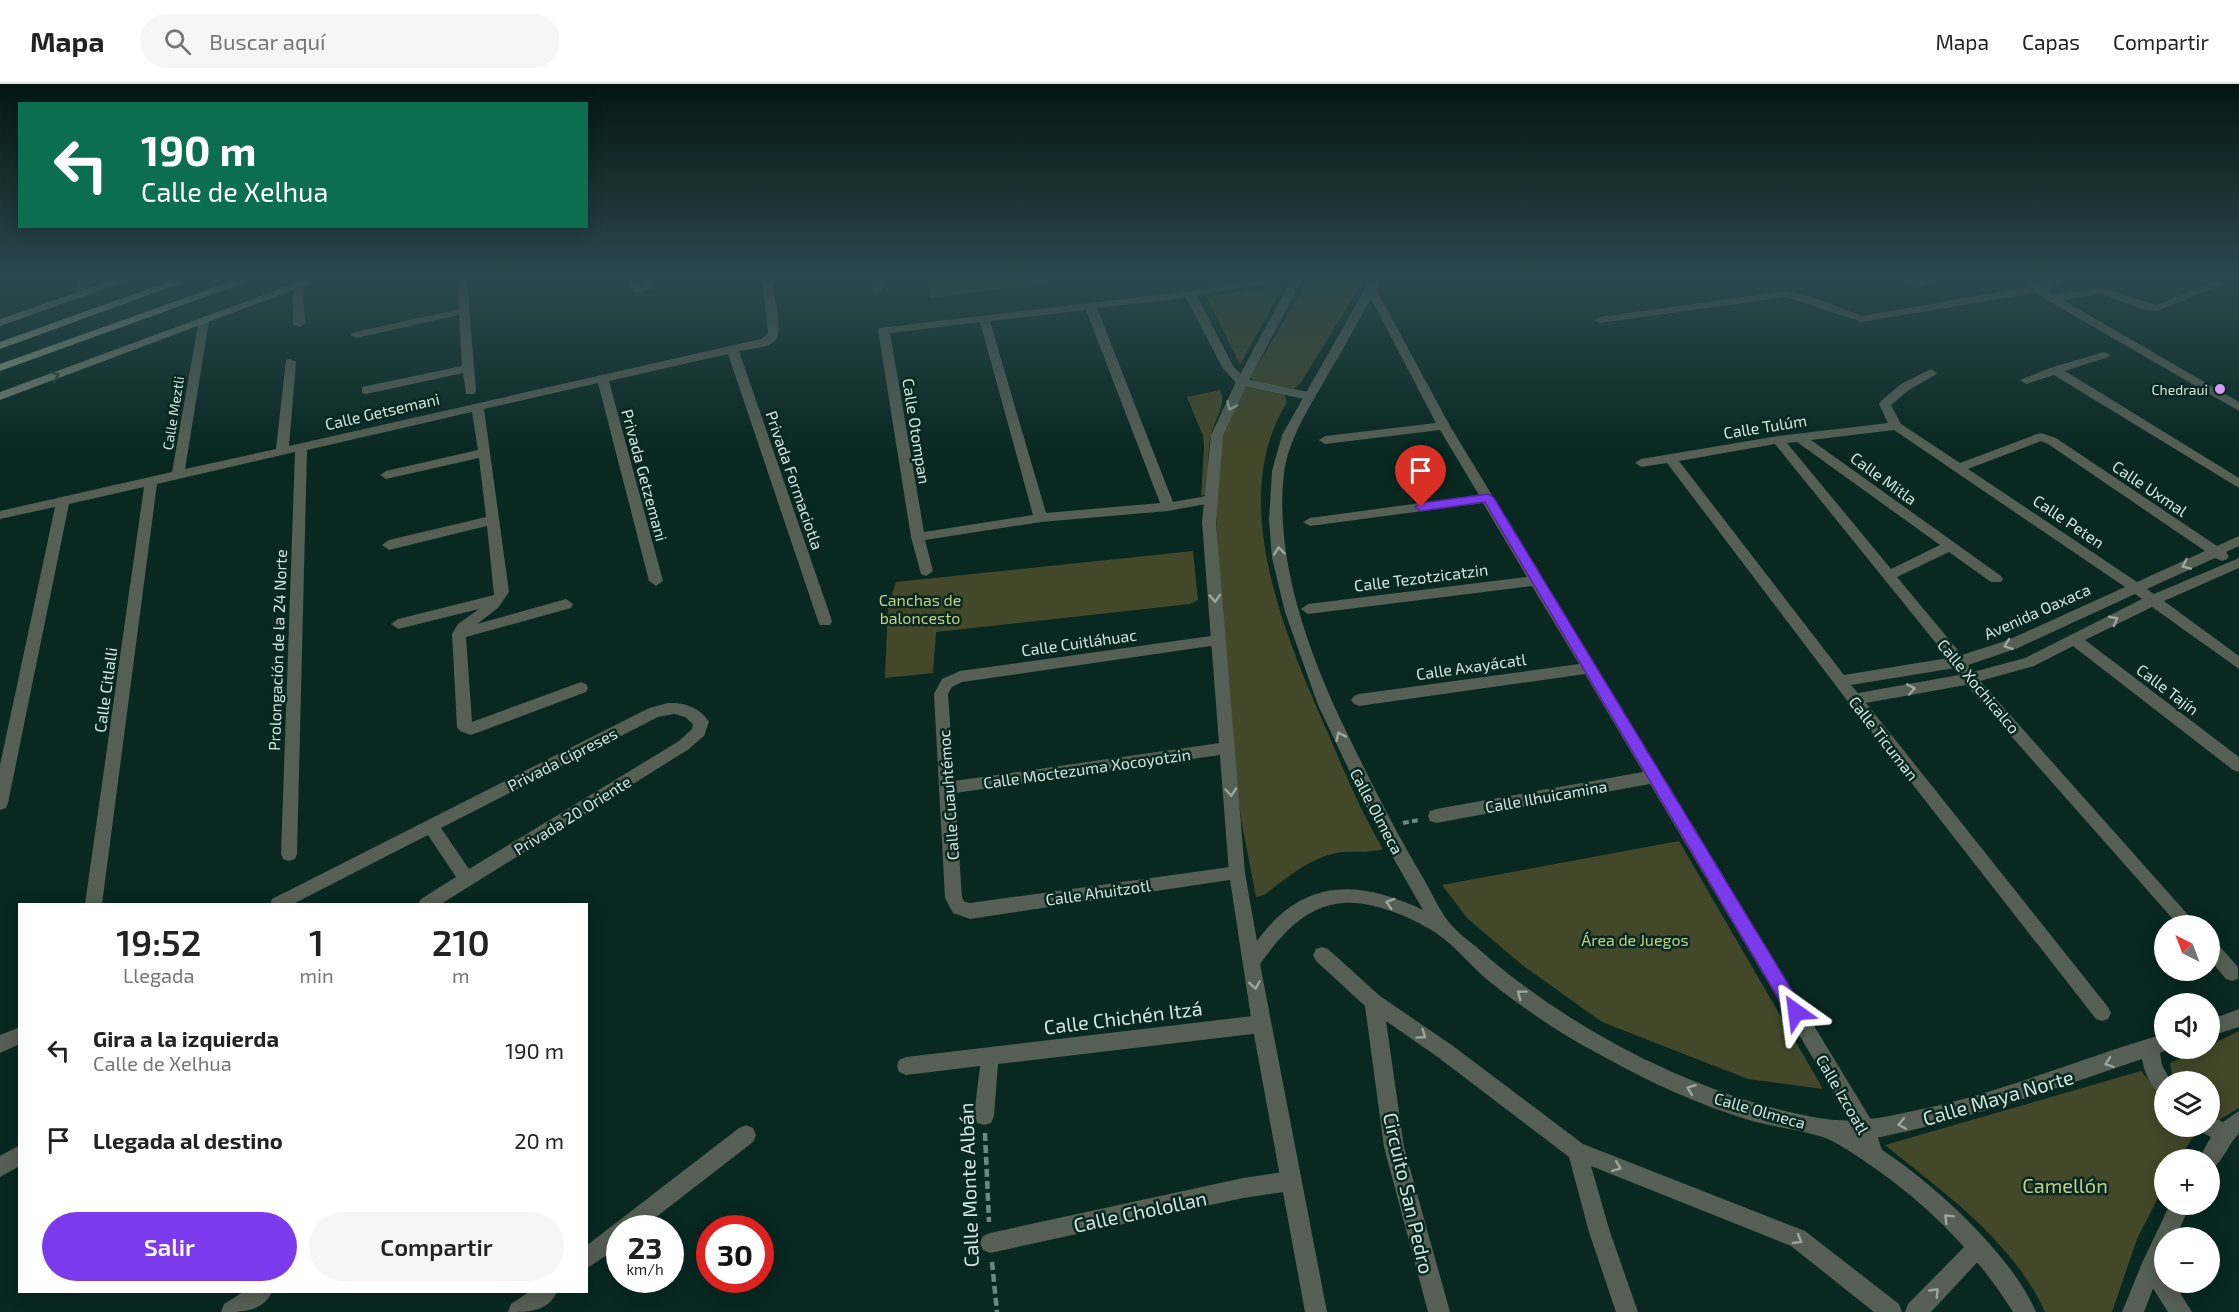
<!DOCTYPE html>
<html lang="es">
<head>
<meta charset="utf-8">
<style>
	:root { --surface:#fff; --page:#f6f6f6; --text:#222; --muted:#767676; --line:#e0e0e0; --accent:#7c3aed }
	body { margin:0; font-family:"Exo 2",sans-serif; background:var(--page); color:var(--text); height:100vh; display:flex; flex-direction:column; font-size:22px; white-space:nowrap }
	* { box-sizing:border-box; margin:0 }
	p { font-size:20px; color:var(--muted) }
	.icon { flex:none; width:33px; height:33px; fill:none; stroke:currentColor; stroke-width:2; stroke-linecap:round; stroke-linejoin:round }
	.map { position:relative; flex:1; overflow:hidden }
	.drawer { position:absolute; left:18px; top:819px; width:570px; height:390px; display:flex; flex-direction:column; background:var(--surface); border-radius:0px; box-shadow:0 3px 15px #0003 }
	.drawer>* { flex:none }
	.guide { position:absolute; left:18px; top:18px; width:570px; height:126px; border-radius:0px; box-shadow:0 3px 15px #0003; background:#0b6e4f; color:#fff; overflow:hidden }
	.needle { width:39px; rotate:318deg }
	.fabs { position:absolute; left:2154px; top:831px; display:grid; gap:12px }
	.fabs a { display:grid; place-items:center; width:66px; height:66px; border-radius:50%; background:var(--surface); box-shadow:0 3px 15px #0003; font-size:30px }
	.speed { position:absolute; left:606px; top:1131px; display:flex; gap:12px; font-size:30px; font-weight:700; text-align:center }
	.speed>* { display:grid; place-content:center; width:78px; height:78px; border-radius:50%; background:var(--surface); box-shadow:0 3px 15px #0003; line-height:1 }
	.speed small { font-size:15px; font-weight:400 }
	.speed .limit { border:9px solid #d22; background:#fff; color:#111 }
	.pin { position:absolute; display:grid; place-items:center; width:51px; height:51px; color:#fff; margin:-62px -26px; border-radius:50% 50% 50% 0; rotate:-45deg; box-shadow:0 0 6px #0007 }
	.pin .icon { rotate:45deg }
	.me { position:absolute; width:66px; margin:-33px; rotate:329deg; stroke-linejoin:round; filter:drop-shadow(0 0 4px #0008) }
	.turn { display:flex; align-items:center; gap:21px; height:126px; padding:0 24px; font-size:27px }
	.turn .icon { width:78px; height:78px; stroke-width:2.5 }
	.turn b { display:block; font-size:42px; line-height:51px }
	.eta { display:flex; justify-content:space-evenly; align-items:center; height:102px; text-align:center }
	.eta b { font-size:36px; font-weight:600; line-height:42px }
	.button { display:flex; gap:12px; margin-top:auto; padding:12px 24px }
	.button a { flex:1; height:69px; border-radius:36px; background:var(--accent); color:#fff; font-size:24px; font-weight:600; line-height:69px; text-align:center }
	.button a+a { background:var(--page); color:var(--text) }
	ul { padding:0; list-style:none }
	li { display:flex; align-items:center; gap:18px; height:90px; padding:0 24px }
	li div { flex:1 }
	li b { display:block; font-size:22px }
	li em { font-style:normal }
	header { display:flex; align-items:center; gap:36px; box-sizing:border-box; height:84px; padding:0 30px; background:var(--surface); border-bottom:2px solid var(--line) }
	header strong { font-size:28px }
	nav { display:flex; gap:33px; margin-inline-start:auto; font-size:21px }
	.search { width:420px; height:54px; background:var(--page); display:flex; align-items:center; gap:15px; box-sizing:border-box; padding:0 21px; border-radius:33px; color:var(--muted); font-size:22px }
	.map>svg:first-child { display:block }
	.green { fill:#43482a }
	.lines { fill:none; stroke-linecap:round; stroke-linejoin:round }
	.path-far1 { stroke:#6d867f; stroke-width:4; stroke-dasharray:6 3; stroke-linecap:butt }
	.path { stroke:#6d867f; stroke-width:4.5; stroke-dasharray:8 4; stroke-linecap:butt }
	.minor { fill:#565f55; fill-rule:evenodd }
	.tertiary { fill:#565f55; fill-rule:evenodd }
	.secondary { fill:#738172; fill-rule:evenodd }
	.primary { fill:#899b88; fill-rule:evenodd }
	.oneway { stroke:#284339 }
	.oneway2 { stroke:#9aa8a0 }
	.route { fill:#7c3aed; stroke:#51269a; stroke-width:1.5 }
	.poi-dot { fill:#d69bfa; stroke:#082820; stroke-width:2 }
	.labels { text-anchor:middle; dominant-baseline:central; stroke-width:5; stroke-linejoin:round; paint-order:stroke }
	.far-poi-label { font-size:14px; fill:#d2e4de; stroke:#082820; text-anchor:end }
	.far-street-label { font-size:14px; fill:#d2e4de; stroke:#082820 }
	.street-label { font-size:16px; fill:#d2e4de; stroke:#082820 }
	.park-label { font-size:16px; fill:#c1ce84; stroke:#082820 }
	.near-street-label { font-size:20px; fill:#d2e4de; stroke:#082820 }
	.near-park-label { font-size:20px; fill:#c1ce84; stroke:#082820 }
</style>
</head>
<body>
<header>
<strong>Mapa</strong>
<div class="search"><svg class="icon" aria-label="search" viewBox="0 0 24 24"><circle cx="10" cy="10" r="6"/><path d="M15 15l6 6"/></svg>Buscar aquí</div>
<nav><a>Mapa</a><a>Capas</a><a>Compartir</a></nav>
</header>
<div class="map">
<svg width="2239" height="1228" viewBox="0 0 2239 1228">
	<rect width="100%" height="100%" fill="#082820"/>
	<path class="green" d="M928 196H1071L931 214Z
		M1308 196H1364L1300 300 1293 305 1257 298 1250 294Z
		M1279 202 1282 204 1241 279H1239L1206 212Z
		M1246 303 1285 311 1287 318C1226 416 1286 554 1328 649 1345 689 1361 728 1383 765 1367 770 1352 766 1336 769 1308 775 1287 794 1264 811L1256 813 1241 735 1228 629 1216 431 1223 345Z
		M1220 306C1227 317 1216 335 1212 347 1207 365 1208 389 1207 409L1201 412 1204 363 1203 352 1187 313Z
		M1193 467 1198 516 1190 520 936 548 933 589 885 594 888 523 896 498Z
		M1679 757 1823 1005 1748 995 1602 938 1521 880 1468 835 1442 801Z
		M2239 947V1024L2219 1036 2210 1030V998L2173 997 2170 979 2201 965 2210 964V961Z
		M2141 987 2164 1015V1042L2194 1043 2198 1045 2179 1075 2164 1076V1102L2137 1155 2112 1228H2045C2012 1156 1945 1110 1885 1061Z"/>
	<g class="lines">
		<path class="path-far1" d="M1403 739 1419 736"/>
		<path class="path" d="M985 1049 989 1138
			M992 1178 997 1228"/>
		<path class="minor" d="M79 196H89L85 213 81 214 76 211Z
			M457 196H467L476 307 474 310H466L463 289 366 310 362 309V303L462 282 459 231 356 254 350 251 356 248 459 225Z
			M627 196H638L641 202 644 201V196H654L655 203 642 208H634Z
			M762 196H772C774 209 784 249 775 257 768 264 749 265 739 267L832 537 830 541H820L818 537 728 270 609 297 663 497 656 502 649 497 598 299 484 325 509 508 498 524 477 540 566 515 573 520 571 524 466 553 472 638 581 598 586 600 588 604 586 608 471 651 460 647 457 643 452 550 458 540 479 525 398 545 391 540 398 535 494 511 487 442 389 466 382 461 389 456 486 433 479 374 386 395 380 391 386 387 478 366 472 328 307 366 297 770 295 775 289 777 283 775 281 770 295 368 157 400 102 820H85L144 403 69 420 8 719 6 724 0 726V681L55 423 0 435V427L172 388 199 235 203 234 209 237 185 385 276 365 286 276 290 275 296 278 289 362 761 255 768 249Z
			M871 196H881L882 208H874Z
			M1255 196H1283L1197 212 1233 282 1246 295 1313 309V315L1309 316 1238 301 1222 283 1186 214 1097 224 1173 418 1212 411 1217 412 1218 415 1217 418 1168 427 1041 438 925 456 933 487 926 492 921 490 911 453 878 246 880 244 1190 207ZM1086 226 1160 419 1046 429 990 237ZM980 238 1033 431 924 448 890 249Z
			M1896 196H1940L1918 203Z
			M2051 196H2068L2046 206 2054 210 2103 204 2156 221 2217 196H2233L2157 227 2142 225 2102 210 2063 216 2239 318V327L2035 209 1862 238 1786 213 1600 239 1594 236 1600 233 1786 207 1809 212 1862 232 2028 203V200L2038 201Z
			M298 199 303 202 305 240 299 243 293 240V202Z
			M1371 202 1376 205 1450 342 1873 1039 1884 1072 1881 1079 1874 1082 1867 1079 1858 1050 1650 700 1436 739 1430 737 1428 732 1430 727 1436 725 1643 688 1585 590 1359 622 1354 620 1351 616 1354 612 1359 610 1579 580 1532 502 1308 530 1301 525 1308 520 1527 493 1483 419 1310 442 1303 438 1310 434 1479 411 1440 346 1325 360 1319 356 1325 352 1436 339 1366 205Z
			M2104 268 2110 271 2108 273 2065 287 2239 394V404L2054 291 2026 300 2020 296 2050 284Z
			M1931 285 1937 289 1935 291 1909 306 1891 321 1901 340 1960 379 2037 350 2041 349 2056 354 2217 462 2239 452V462L2226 468 2229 472 2227 475 2222 477 2215 474 2147 505 2154 510 2239 474V484L2164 517 2239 572V585L2152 523 2085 556 2239 673V688L2233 686 2073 562 2034 582 1980 597 2198 842H2179L1966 601 1866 619 2108 923 2111 929 2108 935 2102 937 2096 935 1849 619 1667 379 1641 383 1635 379 1641 375 1778 352 1888 339 1879 320 1881 317 1901 300ZM1894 346 2125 503 2008 556 1962 571 1897 493 1949 468 1991 498H2001L2003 495 2001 492 1811 356ZM2041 357 2048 360 2205 467 2137 498 1968 385ZM1797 358 1940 461 1891 485 1787 359ZM1775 360 1948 574 1844 591 1679 377ZM2135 510 2142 515 2025 574 1973 588 1968 581 2018 564ZM1955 584 1959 591 1858 609 1851 601Z
			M1218 551 1225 556 1218 561 962 598 952 603 948 610 954 697 1227 658 1232 660 1235 664 1232 668 1227 670 955 709 962 814 965 818 970 819 1237 782 1243 784 1245 789 1243 794 970 835 953 829 945 814 934 610 942 595 960 587Z
			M668 619C684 618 700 623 709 638L704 652 689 665 441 820H418L421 815 456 793 428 751 293 820H270L272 815 649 624ZM674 630 685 633 693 640 692 645 679 657 469 785 441 744 658 633Z
			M2210 856 2216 858 2238 883V895L2232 897 2226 895 2210 876Z
			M1322 863 1328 865 1380 912 1453 962 1583 1060 1805 1147 1899 1220 1902 1228H1874L1791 1162 1591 1082 1610 1148 1638 1228H1616L1589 1148 1569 1073 1439 974 1386 937 1404 1063 1450 1228H1428L1384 1063 1365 922 1316 877 1313 871 1316 865Z
			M1261 931 1267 934 1270 940 1267 946 1261 949 998 980 994 1032 991 1039 984 1041 977 1039 974 1032 980 982 906 991 899 988 897 982 899 976 906 973Z
			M20 943V960L0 969V951Z
			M746 1041 753 1044 756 1051 753 1058 642 1144H620V1162L586 1185V1162L739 1044Z
			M20 1061V1082L0 1093V1072Z
			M1290 1087 1297 1090 1300 1097 1297 1104 1290 1107 1243 1114 990 1169 983 1166 980 1159 983 1152 990 1149 1243 1094Z
			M1978 1153 1985 1156 1988 1163 1985 1170 1931 1228H1905L1908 1220 1971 1156Z
			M2150 1174C2162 1179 2164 1186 2164 1198H2173L2192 1228H2168L2140 1184 2143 1177Z
			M243 1208H272C263 1228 241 1228 221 1228L224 1220Z
			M529 1208H557C548 1228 528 1228 508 1228L511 1220Z"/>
		<path class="tertiary" d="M1291 196H1302L1248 298 1223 351 1216 438 1245 789 1257 857C1303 794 1357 795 1423 826L1379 749 1318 621 1285 528 1272 474 1269 436 1272 387 1282 351 1370 196H1381C1363 229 1345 262 1326 294 1309 324 1289 354 1284 389 1274 476 1309 570 1346 647 1370 696 1394 745 1422 792 1431 807 1438 824 1448 837 1457 849 1471 858 1481 867 1571 947 1708 1017 1826 1035 1854 1039 1881 1034 1908 1028 1996 1011 2078 975 2164 950V964H2171L2160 969 2162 981 2171 998H2164V1012C2152 1007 2144 988 2142 975 2049 1007 1963 1037 1866 1056 1922 1088 2010 1167 2036 1228H2013C1975 1167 1923 1116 1863 1076 1851 1068 1836 1058 1823 1053 1800 1046 1775 1043 1752 1037 1698 1021 1645 996 1597 969 1559 949 1523 924 1490 898 1471 883 1456 862 1436 849 1415 835 1388 824 1364 820 1315 812 1286 844 1260 880L1327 1228H1305L1252 940 1229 789 1202 438 1211 351 1236 298Z
			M2239 925V943L2210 952V936Z
			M2239 1027V1050C2228 1059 2223 1080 2210 1085V1076H2198L2211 1053 2203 1049 2201 1042H2210V1032L2223 1038Z
			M2170 1120H2191L2175 1154H2164V1176L2144 1228H2122L2143 1177Z"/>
		<path class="secondary" d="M112 196H129L0 242V235Z
			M304 196H320L0 316V308Z"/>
		<path class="primary" d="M173 196H190L0 265V258Z
			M235 196H252L0 287V280Z"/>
	</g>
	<defs><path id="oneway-chevron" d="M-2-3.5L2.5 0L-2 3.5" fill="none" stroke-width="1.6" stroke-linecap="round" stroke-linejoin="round" transform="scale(1.5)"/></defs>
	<use class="oneway" href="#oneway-chevron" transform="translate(55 292) rotate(-20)"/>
	<g class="oneway2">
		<use href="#oneway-chevron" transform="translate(1231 322) rotate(115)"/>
		<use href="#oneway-chevron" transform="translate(1279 467) rotate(-96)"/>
		<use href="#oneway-chevron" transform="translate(2186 481) rotate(156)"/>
		<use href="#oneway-chevron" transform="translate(1215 514) rotate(86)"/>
		<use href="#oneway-chevron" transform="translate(2114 536) rotate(-28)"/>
		<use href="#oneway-chevron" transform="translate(2008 561) rotate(160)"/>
		<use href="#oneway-chevron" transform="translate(1911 605) rotate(-10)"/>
		<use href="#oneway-chevron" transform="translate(1340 652) rotate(-114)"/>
		<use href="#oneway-chevron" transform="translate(1231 708) rotate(85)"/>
		<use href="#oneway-chevron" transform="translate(1390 819) rotate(-162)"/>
		<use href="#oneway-chevron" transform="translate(1255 901) rotate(81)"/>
		<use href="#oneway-chevron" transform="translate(1521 910) rotate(-143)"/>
		<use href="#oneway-chevron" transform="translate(1422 951) rotate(35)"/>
		<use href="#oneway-chevron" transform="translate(2109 979) rotate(161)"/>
		<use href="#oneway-chevron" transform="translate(1691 1005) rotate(-159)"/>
		<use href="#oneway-chevron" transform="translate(1902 1040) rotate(169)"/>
		<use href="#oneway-chevron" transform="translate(1617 1083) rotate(21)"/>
		<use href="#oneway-chevron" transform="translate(1948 1134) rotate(-135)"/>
		<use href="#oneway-chevron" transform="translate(1798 1156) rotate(30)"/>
		<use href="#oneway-chevron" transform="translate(1935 1208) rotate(-46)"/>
	</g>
	<linearGradient id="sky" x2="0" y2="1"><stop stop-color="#041612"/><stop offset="0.53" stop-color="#2c484e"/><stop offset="1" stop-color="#2c484e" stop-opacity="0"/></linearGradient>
	<rect width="2239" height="368" fill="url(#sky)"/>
	<path class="route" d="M1488 410 1494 414 1802 923 1805 928 1802 934 1796 936 1790 934 1485 418 1421 427 1415 423 1421 419Z"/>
	<circle class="poi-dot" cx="2220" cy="305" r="6"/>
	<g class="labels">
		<g class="far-poi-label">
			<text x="2208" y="305">Chedraui</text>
		</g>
		<g class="far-street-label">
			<text transform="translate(173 329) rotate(-81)">Calle Meztli</text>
		</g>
		<g class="street-label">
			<text transform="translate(382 327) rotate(-13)">Calle Getsemani</text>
			<text transform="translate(1765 342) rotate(-9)">Calle Tulúm</text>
			<text transform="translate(917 347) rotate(81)">Calle Otompan</text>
			<text transform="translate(645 391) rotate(75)">Privada Getzemani</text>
			<text transform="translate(1884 394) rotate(36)">Calle Mitla</text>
			<text transform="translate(795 396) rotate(71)">Privada Formaciotla</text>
			<text transform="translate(2150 404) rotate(34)">Calle Uxmal</text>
			<text transform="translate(2069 437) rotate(34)">Calle Peten</text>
			<text transform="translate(1421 493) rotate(-7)">Calle Tezotzicatzin</text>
			<text transform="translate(2037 527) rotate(-24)">Avenida Oaxaca</text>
			<text transform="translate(1079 558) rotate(-8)">Calle Cuitláhuac</text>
			<text transform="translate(277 566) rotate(-88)">Prolongación de la 24 Norte</text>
			<text transform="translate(1471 582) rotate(-8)">Calle Axayácatl</text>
			<text transform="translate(1979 602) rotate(50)">Calle Xochicalco</text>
			<text transform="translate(2168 605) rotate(37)">Calle Tajín</text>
			<text transform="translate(105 606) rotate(-82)">Calle Citlalli</text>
			<text transform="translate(1884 654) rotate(52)">Calle Ticuman</text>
			<text transform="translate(562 675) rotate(-27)">Privada Cipreses</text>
			<text transform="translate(1087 684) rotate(-8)">Calle Moctezuma Xocoyotzin</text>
			<text transform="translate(948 711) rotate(-94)">Calle Cuauhtémoc</text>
			<text transform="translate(1546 712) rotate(-10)">Calle Ilhuicamina</text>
			<text transform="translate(1377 727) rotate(62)">Calle Olmeca</text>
			<text transform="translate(572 731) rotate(-32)">Privada 20 Oriente</text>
			<text transform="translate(1098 808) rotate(-8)">Calle Ahuitzotl</text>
			<text transform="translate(1843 1010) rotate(60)">Calle Izcoatl</text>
			<text transform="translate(1760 1026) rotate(16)">Calle Olmeca</text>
		</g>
		<g class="park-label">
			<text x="920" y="515">Canchas de<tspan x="920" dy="18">baloncesto</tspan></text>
			<text x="1635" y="855">Área de Juegos</text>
		</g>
		<g class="near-street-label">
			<text transform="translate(1123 933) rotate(-7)">Calle Chichén Itzá</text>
			<text transform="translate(1998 1013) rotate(-16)">Calle Maya Norte</text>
			<text transform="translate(968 1101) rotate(-92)">Calle Monte Albán</text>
			<text transform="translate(1409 1109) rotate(77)">Circuito San Pedro</text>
			<text transform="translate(1140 1127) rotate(-12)">Calle Cholollan</text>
		</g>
		<g class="near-park-label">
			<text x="2065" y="1101">Camellón</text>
		</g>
	</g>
</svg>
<div class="fabs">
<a><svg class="needle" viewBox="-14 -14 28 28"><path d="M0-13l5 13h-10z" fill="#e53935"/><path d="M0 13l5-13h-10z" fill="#767676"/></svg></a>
<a><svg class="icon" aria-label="sound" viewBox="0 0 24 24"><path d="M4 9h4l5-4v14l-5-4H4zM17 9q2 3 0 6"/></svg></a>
<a><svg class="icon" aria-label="layers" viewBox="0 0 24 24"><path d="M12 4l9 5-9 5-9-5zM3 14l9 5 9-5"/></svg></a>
<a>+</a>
<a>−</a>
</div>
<div class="speed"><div>23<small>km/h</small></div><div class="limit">30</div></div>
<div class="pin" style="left:1421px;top:423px;background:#d93025"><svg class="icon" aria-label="arrive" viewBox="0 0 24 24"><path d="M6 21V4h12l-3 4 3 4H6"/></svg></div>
<svg class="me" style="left:1796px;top:928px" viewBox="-20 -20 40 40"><path d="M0-17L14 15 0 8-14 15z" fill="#7c3aed" stroke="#fff" stroke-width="4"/></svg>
<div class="guide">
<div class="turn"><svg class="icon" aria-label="left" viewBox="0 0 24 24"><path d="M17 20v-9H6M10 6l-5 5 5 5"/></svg><div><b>190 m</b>Calle de Xelhua</div></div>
</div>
<section class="drawer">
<div class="eta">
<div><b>19:52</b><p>Llegada</p></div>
<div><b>1</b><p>min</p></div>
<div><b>210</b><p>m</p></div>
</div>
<ul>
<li><svg class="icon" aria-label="left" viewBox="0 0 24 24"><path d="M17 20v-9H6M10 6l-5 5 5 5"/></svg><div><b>Gira a la izquierda</b><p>Calle de Xelhua</p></div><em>190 m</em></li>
<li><svg class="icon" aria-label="arrive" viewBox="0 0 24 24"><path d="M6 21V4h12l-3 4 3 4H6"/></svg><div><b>Llegada al destino</b></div><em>20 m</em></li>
</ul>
<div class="button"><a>Salir</a><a>Compartir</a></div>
</section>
</div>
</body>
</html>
